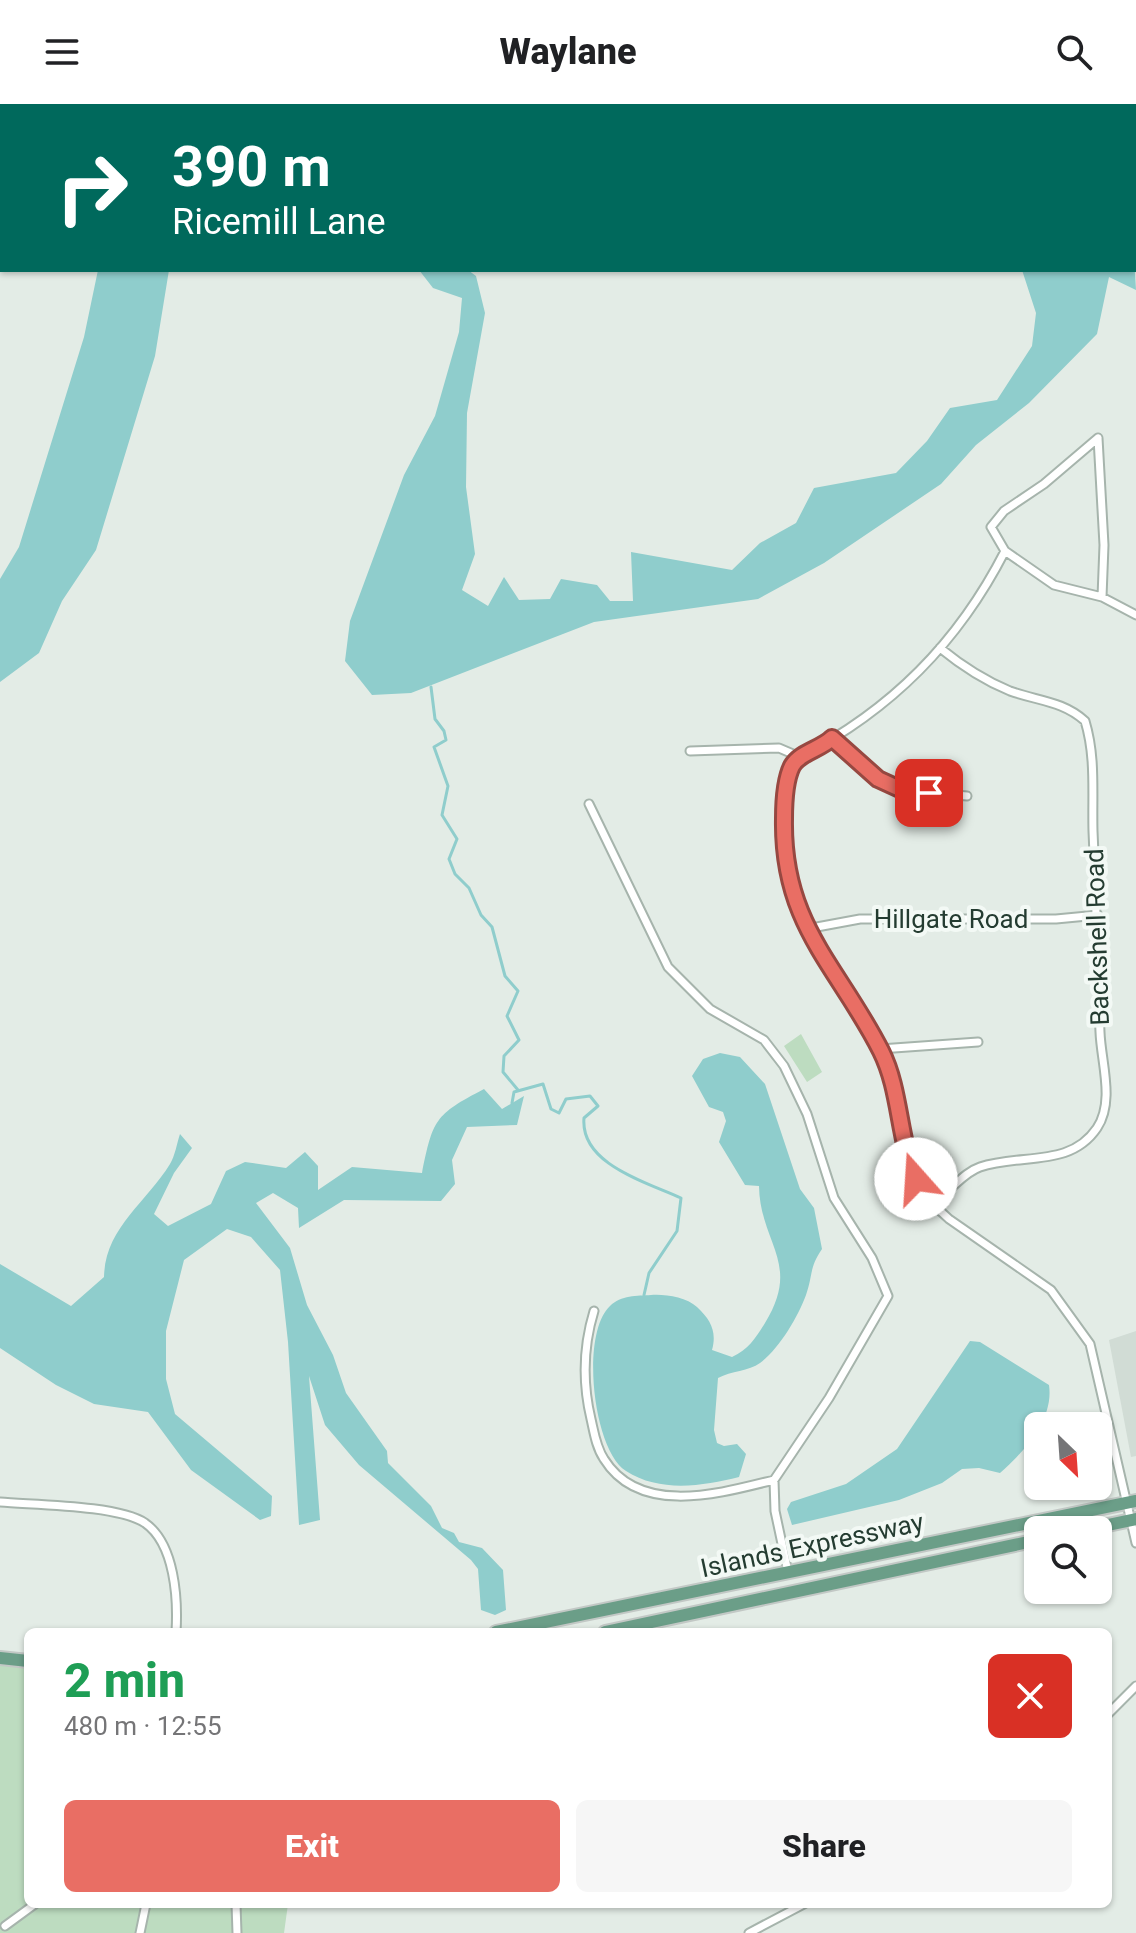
<!DOCTYPE html>
<html lang="en">
<head>
<meta charset="utf-8">
<style>
	:root { --surface:#fff; --page:#f6f6f6; --text:#202124; --muted:#757577; --accent:#e96e64 }
	body { margin:0; font-family:Roboto,sans-serif; background:var(--page); color:var(--text); height:100vh; display:flex; flex-direction:column; font-size:30px; white-space:nowrap }
	* { box-sizing:border-box; margin:0 }
	p { font-size:26px; color:var(--muted) }
	.icon { flex:none; width:44px; height:44px; fill:none; stroke:currentColor; stroke-width:2; stroke-linecap:round; stroke-linejoin:round }
	.map { position:relative; flex:1; overflow:hidden }
	.sheet { position:absolute; left:24px; top:1524px; width:1088px; height:280px; display:flex; flex-direction:column; background:var(--surface); border-radius:12px; box-shadow:0 2px 6px #0004 }
	.sheet>* { flex:none }
	.top-card { position:absolute; left:0px; top:0px; width:1136px; height:168px; box-shadow:0 2px 6px #0004; background:#00695c; color:#fff; overflow:hidden }
	.needle { width:52px; rotate:155deg }
	.tools { position:absolute; left:1024px; top:1308px; display:grid; gap:16px }
	.tools a { display:grid; place-items:center; width:88px; height:88px; border-radius:12px; background:var(--surface); box-shadow:0 2px 6px #0004; font-size:40px }
	.pin { position:absolute; display:grid; place-items:center; width:68px; height:68px; color:#fff; margin:-34px; border-radius:16px; box-shadow:0 4px 12px #0006 }
	.me { position:absolute; width:88px; margin:-44px; rotate:341deg; stroke-linejoin:round; filter:drop-shadow(0 0 6px #0008) }
	.turn { display:flex; align-items:center; gap:28px; height:168px; padding:0 40px; font-size:36px }
	.turn .icon { width:104px; height:104px; stroke-width:2.5 }
	.turn b { display:block; font-size:56px; line-height:68px }
	.round { display:grid; place-items:center; flex:none; width:84px; height:84px; border-radius:12px; background:var(--page) }
	.overview { display:flex; align-items:center; justify-content:space-between; height:136px; padding:0 40px }
	h1 { font-size:48px; font-weight:800; line-height:60px; color:#1e9e55 }
	.primary-button { display:flex; gap:16px; margin-top:auto; padding:16px 40px }
	.primary-button a { flex:1; height:92px; border-radius:12px; background:var(--accent); color:#fff; font-size:32px; font-weight:800; line-height:92px; text-align:center }
	.primary-button a+a { background:var(--page); color:var(--text) }
	header { display:flex; justify-content:space-between; align-items:center; height:104px; padding:0 40px; background:var(--surface); font-size:36px; font-weight:800 }
	.map>svg:first-child { display:block }
	.built { fill:#d1dcd5 }
	.green { fill:#bddcc0 }
	.water { fill:#8fcdcc }
	.lines { fill:none; stroke-linecap:round; stroke-linejoin:round }
	.stream { stroke:#8fcdcc; stroke-width:3 }
	.street-casing { stroke:#a6b4ac; stroke-width:11 }
	.primary-casing { stroke:#c2c8c5; stroke-width:16 }
	.street { stroke:#fff; stroke-width:7 }
	.primary { stroke:#6b9e88; stroke-width:12 }
	.route-casing { stroke:#974841; stroke-width:20 }
	.route { stroke:#e96e64; stroke-width:14 }
	.labels { text-anchor:middle; dominant-baseline:central; stroke-width:8; stroke-linejoin:round; paint-order:stroke }
	.street-label { font-size:26px; fill:#243c31; stroke:#f3f9f5 }
</style>
</head>
<body>
<header><svg class="icon" aria-label="menu" viewBox="0 0 24 24"><path d="M4 6h16M4 12h16M4 18h16"/></svg>Waylane<svg class="icon" aria-label="search" viewBox="0 0 24 24"><circle cx="10" cy="10" r="6"/><path d="M15 15l6 6"/></svg></header>
<div class="map">
<svg width="1136" height="1829" viewBox="0 0 1136 1829">
	<rect width="100%" height="100%" fill="#e3ece6"/>
	<path class="built" d="M1136 1227V1352L1131 1353 1109 1236Z"/>
	<path class="green" d="M801 930 822 968 807 978 784 942Z
		M0 1561 28 1562V1800H288L284 1829H0Z"/>
	<path class="water" d="M1134 153 1136 186 1109 173 1097 230 1029 299 976 341 941 380 824 459 758 495 594 518 411 589 372 591 345 557 350 517 404 371 435 312 459 228 462 194 433 184 419 166H468L476 172 485 209 467 309 466 383 475 450 462 486 488 502 504 473 519 496 550 495 561 475 597 481 610 497H633L631 448 732 466 760 439 796 419 814 384 896 369 927 337 950 304 997 296 1032 242 1036 209 1022 166H1134Z
		M98 166H169L155 252 96 446 62 497 39 549 0 578V475L19 443 84 233Z
		M720 949 740 953 765 980 800 1085 814 1104 822 1145C809 1164 813 1171 806 1191 798 1213 779 1245 760 1259 749 1267 731 1267 718 1274L714 1326 717 1339 724 1342 737 1340 746 1350 739 1373C703 1382 660 1389 626 1367 593 1346 580 1230 610 1202 621 1191 637 1192 651 1191 665 1190 686 1193 697 1203 711 1216 717 1228 712 1246L732 1253C749 1245 755 1235 765 1219 802 1159 760 1140 759 1082L745 1081 719 1038 726 1017 723 1008 709 1003 692 972 703 955Z
		M484 985 502 1005 524 992 517 1021 467 1023 452 1056 455 1080 441 1097 344 1096 299 1124 298 1104 273 1089 256 1099 290 1144 307 1201 333 1251 346 1289 387 1347 388 1359 431 1402 442 1424 454 1429 459 1438 482 1444 503 1466 506 1506 495 1511 481 1506 478 1465 471 1456 359 1361 325 1321 309 1272 320 1416 299 1421 288 1238 280 1166 251 1133 227 1125 184 1156 166 1227V1275L175 1310 272 1392 271 1412 260 1416 191 1366 148 1308 94 1300 56 1281 0 1244V1160L71 1202 104 1173C105 1124 146 1099 170 1060 175 1052 177 1039 180 1030L192 1044 174 1069 154 1110 168 1122 211 1100 226 1067 245 1058 286 1064 305 1048 318 1062V1086L352 1063 422 1069C433 1016 434 1011 484 985Z
		M970 1237 980 1238 1049 1281C1054 1315 1025 1347 1000 1369L979 1364 962 1365 942 1379 899 1396 792 1421 787 1405 791 1398 846 1380 897 1345Z"/>
	<g class="lines">
		<path class="stream" d="M431 583 435 615 444 627 446 636 434 643 448 682 442 711 457 735 449 755 455 770 469 784 481 811 492 823 505 872 518 887 507 912 519 936 504 952 503 968 518 986
			M512 999 514 988 543 980 551 1005 559 1009 566 995 590 992 598 1002 584 1014C580 1060 646 1078 681 1094L677 1127 649 1169 644 1191"/>
		<defs>
			<path id="street" d="M1098 334 1044 380 1004 407 991 423 1005 447 1054 481 1102 493 1136 511
				M1098 334 1104 441 1102 493
				M1005 447C958 539 891 606 800 653L792 662 787 685 784 725 795 793 806 825 880 945 894 980 906 1051 926 1094 949 1115 1051 1186 1090 1240 1136 1439
				M832 634 878 675 902 686 967 692
				M690 647 779 644 800 653
				M589 700 668 863 710 905 764 936 784 962 807 1010 834 1094 872 1154 888 1192 829 1294 774 1376 775 1407 788 1468
				M806 825 860 815H1056L1098 811
				M880 945 978 938
				M930 1097C950 1091 960 1070 980 1063 1022 1049 1070 1064 1097 1024 1115 997 1101 958 1100 928 1097 861 1096 794 1093 727 1092 689 1096 653 1085 617 1063 597 1038 597 1010 587 983 576 962 562 940 544
				M594 1207C583 1243 582 1277 591 1315 594 1328 596 1343 604 1355 640 1413 721 1389 774 1376
				M0 1398C35 1401 118 1401 145 1419 175 1440 178 1495 176 1528
				M1108 1610 1136 1582
				M236 1800 237 1829
				M5 1822 35 1800
				M140 1829 146 1800
				M749 1829 804 1800"/>
			<path id="primary" d="M1084 1426 1136 1415
				M496 1528 1136 1397
				M605 1528 1038 1436
				M0 1554 28 1557"/>
		</defs>
		<use href="#street" class="street-casing"/>
		<use href="#primary" class="primary-casing"/>
		<use href="#street" class="street"/>
		<use href="#primary" class="primary"/>
	</g>
	<g class="lines">
		<defs>
			<path id="route" d="M916 1075C898 1034 901 987 881 947 838 862 782 821 784 715 784 699 785 676 792 662 800 648 821 645 832 634L878 675 902 686 929 689"/>
		</defs>
		<use href="#route" class="route-casing"/>
		<use href="#route" class="route"/>
	</g>
	<g class="labels">
		<g class="street-label">
			<text x="951" y="815">Hillgate Road</text>
			<text transform="translate(1097 833) rotate(-92)">Backshell Road</text>
			<text transform="translate(812 1441) rotate(-12)">Islands Expressway</text>
		</g>
	</g>
</svg>
<div class="tools">
<a><svg class="needle" viewBox="-14 -14 28 28"><path d="M0-13l5 13h-10z" fill="#e53935"/><path d="M0 13l5-13h-10z" fill="#757577"/></svg></a>
<a><svg class="icon" aria-label="search" viewBox="0 0 24 24"><circle cx="10" cy="10" r="6"/><path d="M15 15l6 6"/></svg></a>
</div>
<div class="pin" style="left:929px;top:689px;background:#d93025"><svg class="icon" aria-label="arrive" viewBox="0 0 24 24"><path d="M6 21V4h12l-3 4 3 4H6"/></svg></div>
<svg class="me" style="left:916px;top:1075px" viewBox="-20 -20 40 40"><circle r="19" fill="#fff"/><path d="M0-13L10 11 0 6-10 11z" fill="#e96e64"/></svg>
<div class="top-card">
<div class="turn"><svg class="icon" aria-label="right" viewBox="0 0 24 24"><path d="M7 20v-9h11M14 6l5 5-5 5"/></svg><div><b>390 m</b>Ricemill Lane</div></div>
</div>
<section class="sheet">
<div class="overview"><div><h1>2 min</h1><p>480 m · 12:55</p></div><a class="round" style="background:#d93025;color:#fff"><svg class="icon" aria-label="close" viewBox="0 0 24 24"><path d="M6 6l12 12M18 6L6 18"/></svg></a></div>
<div class="primary-button"><a>Exit</a><a>Share</a></div>
</section>
</div>
</body>
</html>
